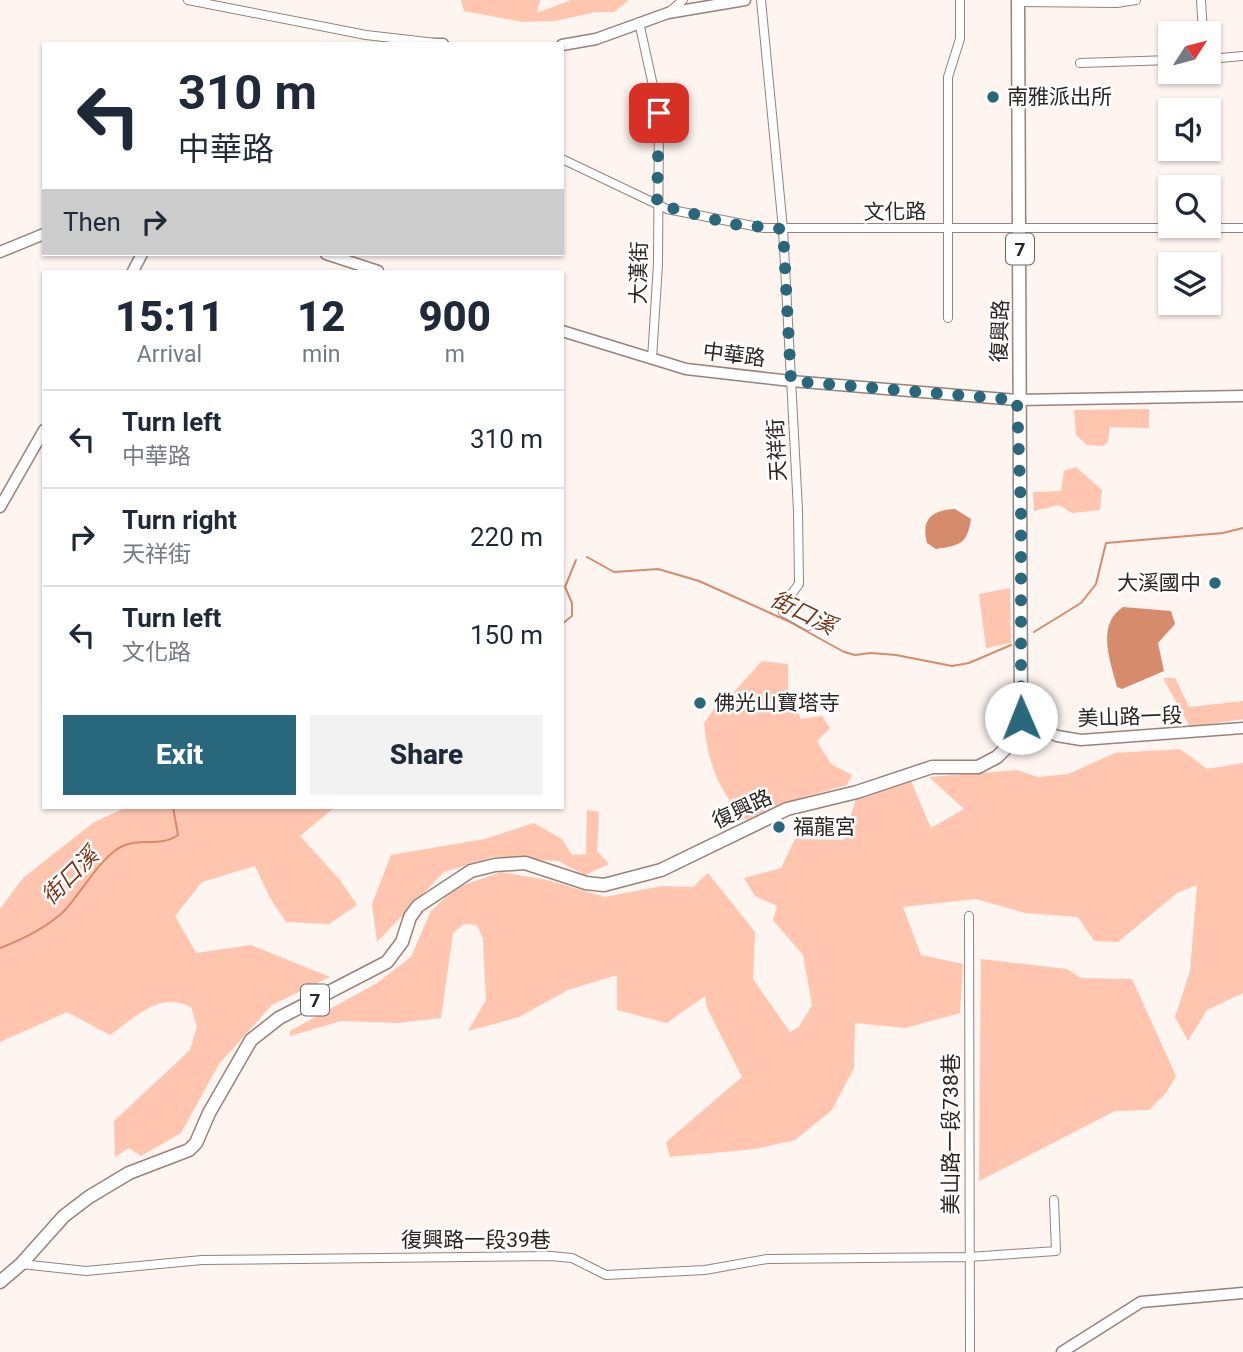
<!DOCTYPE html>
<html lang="en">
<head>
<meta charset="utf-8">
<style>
	:root { --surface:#fff; --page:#f2f2f3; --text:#1f2937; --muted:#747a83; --line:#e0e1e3; --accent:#29677d }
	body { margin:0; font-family:Roboto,"Noto Sans TC",sans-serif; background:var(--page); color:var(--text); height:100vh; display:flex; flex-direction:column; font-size:26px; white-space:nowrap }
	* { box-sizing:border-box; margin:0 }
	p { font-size:23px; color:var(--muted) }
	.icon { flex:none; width:38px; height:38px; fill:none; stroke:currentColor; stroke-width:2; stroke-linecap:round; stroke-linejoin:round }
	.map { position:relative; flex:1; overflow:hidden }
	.drawer { position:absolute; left:42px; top:270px; width:522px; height:539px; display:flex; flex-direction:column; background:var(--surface); border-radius:0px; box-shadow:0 2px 5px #0004 }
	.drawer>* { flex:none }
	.guide { position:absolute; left:42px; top:42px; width:522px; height:214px; border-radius:0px; box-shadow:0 2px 5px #0004; background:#fff; color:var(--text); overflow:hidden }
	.needle { width:46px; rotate:54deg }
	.tools { position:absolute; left:1158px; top:21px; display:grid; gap:14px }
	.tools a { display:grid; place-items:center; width:63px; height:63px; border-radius:0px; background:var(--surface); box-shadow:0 2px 5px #0004; font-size:35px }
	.pin { position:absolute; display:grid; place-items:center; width:60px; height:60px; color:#fff; margin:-30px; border-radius:14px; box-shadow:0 4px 10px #0006 }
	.me { position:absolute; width:77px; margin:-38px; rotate:359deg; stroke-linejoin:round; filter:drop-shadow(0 0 5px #0008) }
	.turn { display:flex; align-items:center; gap:24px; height:147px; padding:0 21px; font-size:32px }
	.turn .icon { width:91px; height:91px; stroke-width:2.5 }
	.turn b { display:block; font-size:49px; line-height:60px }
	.then { display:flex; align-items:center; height:66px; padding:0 21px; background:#0003; gap:14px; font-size:26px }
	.eta { display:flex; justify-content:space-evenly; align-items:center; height:119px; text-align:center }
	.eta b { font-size:42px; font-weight:800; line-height:49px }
	.button { display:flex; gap:14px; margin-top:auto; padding:14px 21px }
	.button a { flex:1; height:80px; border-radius:0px; background:var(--accent); color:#fff; font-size:28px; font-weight:800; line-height:80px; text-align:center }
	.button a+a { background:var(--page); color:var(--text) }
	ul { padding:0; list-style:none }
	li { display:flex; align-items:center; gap:21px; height:98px; padding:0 21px; border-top:2px solid var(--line) }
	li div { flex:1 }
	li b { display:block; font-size:26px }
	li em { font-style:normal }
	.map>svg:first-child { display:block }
	.green { fill:#ffc5af }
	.water { fill:#d78b6d }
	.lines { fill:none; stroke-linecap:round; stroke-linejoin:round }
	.stream { stroke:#d78b6d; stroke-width:2 }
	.minor-casing { stroke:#988279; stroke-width:10 }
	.tertiary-casing { stroke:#988279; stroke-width:13 }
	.primary-casing { stroke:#988279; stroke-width:15 }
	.minor { stroke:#fff; stroke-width:8 }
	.tertiary { stroke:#fff; stroke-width:10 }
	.primary { stroke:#fff; stroke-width:12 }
	.route { stroke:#29677d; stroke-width:12; stroke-dasharray:0 21.6 }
	.poi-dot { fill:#29677d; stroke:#fff; stroke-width:2.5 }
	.labels { text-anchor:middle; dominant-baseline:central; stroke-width:5; stroke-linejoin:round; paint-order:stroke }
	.shield { fill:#fff; stroke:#6c6663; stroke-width:2 }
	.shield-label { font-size:19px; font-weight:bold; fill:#2d2420 }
	.poi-label { font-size:21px; fill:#2d2420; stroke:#fff; text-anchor:start }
	.street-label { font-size:21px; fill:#2d2420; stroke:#fff }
	.water-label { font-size:23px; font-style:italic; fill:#7a3516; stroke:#fff }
</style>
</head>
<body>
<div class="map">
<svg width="1243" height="1352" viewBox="0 0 1243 1352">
	<rect width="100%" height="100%" fill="#fef4f0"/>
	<path class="green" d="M461 0H540L537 13 571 0H629L614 12H596L555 21 522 22 464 11Z
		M1149 409V428L1110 427 1108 442 1103 446 1087 445 1076 435 1074 410Z
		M1076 467 1102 490 1100 510 1072 513 1059 505 1034 511 1033 492 1061 491 1064 471Z
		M1010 588 1011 643 986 648 979 594Z
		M762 661 788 664V690L801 719 822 716 830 728 817 741 831 764 852 775 847 785 787 802 746 820C718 791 708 763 704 723L716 706 717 693H733Z
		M1163 678H1175L1189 707 1243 701V719L1190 727Z
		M1180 749 1207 769 1243 763V993L1207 1010 1188 1041 1175 1017 1190 971 1197 885 1177 893 1118 942 1094 941 1078 917 1025 913 976 899 903 907 921 955 963 964 960 1013 905 1028 855 1023 854 1068 832 1110 795 1140 755 1149 670 1157 666 1142 742 1077 707 1008 705 996 667 1023 617 1010V975L568 990 519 1017 468 1031 486 1000 483 939 477 925 464 924 453 933 441 1018 398 1023 341 1021 290 1036V1031L377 983 411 957 431 911 456 888 501 872 547 880 605 897 662 886 693 887 708 873 755 932 753 979 790 1032 799 1027 812 1005 803 955 773 920 777 906 755 896 744 878 781 868 795 839 844 840 856 798 911 781 931 828 964 809 929 777 1017 770 1038 777 1068 774 1115 753Z
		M127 807H335L300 836 340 880 357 905 329 924 286 922 270 898 255 866 202 882 175 916 196 953 251 945 330 977 272 1005 219 1064 181 1133 141 1156 129 1148 115 1157 114 1121 190 1050 197 1027 191 1007C159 991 136 1017 110 1035L67 1012 0 1042V909L23 878 94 822Z
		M587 810 599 812 597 851 609 864 585 875 558 861 493 857 444 872 377 942 372 904 391 855 485 839 534 823 562 839 572 855 586 854Z
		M981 959 1067 969 1081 978 1132 979 1176 1076 1166 1093 1149 1110 1115 1111 979 1181Z"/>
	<path class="water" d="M955 509 971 519C967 545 960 545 936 549L927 543C921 519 932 510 955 509Z
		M1123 607 1171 611 1175 624 1158 643 1164 671 1122 689 1117 687C1110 660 1096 625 1123 607Z"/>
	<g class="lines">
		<path class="stream" d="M587 557 614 572 658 569 699 581 788 621 844 652 855 655 871 653 896 655 952 666 969 663 1011 645
			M562 624 572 616V603L565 587 576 560
			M1034 632 1081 603 1096 584 1106 543 1223 533 1243 528
			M0 948C21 940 45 928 62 913 80 896 101 854 125 845 143 838 161 847 178 835L173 807"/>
		<defs>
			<path id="minor" d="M188 0 366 35 436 43
				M761 0 783 229 798 510 799 584 782 607 783 612 808 626
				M1201 0 1203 33
				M1018 2 1117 3 1136 0
				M668 13 683 0
				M639 22 659 113 658 264 652 359
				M1209 59 1243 56
				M1080 63 1171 60
				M562 159 667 209 764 228H1243
				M948 318V77L960 39V0
				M969 916 970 1352
				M21 1264 86 1271 202 1260 551 1256 572 1258 606 1275 705 1270 767 1259 969 1257 1056 1251 1054 1200"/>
			<path id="tertiary" d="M433 44H443
				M562 45 596 39 668 13 745 0
				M0 252 44 234
				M326 254 378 271
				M133 271 142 254
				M562 331 686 369 791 381 1017 400 1243 396
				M0 507 44 430
				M1021 718 1057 736 1081 740 1243 728
				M1062 1352 1141 1302 1243 1293"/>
			<path id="primary" d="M0 1282 21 1264 64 1216 89 1197 129 1173 189 1150 196 1143 209 1113 251 1040 279 1018 387 962 402 942 410 917 418 906 471 871 495 865 525 863 586 883 604 885 661 870 787 809 857 792 932 767H978L997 757 1012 742 1021 718 1018 0"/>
		</defs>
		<use href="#minor" class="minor-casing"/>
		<use href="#tertiary" class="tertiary-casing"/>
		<use href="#primary" class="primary-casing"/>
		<use href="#minor" class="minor"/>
		<use href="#tertiary" class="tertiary"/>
		<use href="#primary" class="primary"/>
	</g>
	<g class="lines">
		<path class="route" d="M659 113 657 204 731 224 783 229 791 381 1017 400 1021 512V718"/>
	</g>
	<g class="poi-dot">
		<circle cx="993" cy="97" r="7"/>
		<circle cx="1215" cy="583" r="7"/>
		<circle cx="700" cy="703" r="7"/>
		<circle cx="779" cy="827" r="7"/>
	</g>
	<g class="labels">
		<g class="shield">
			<rect x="1006" y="233.5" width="28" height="31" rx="5"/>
			<rect x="301" y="984.5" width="28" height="31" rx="5"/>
		</g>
		<g class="shield-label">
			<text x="1020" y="249">7</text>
			<text x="315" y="1000">7</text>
		</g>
		<g class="poi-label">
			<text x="1007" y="97">南雅派出所</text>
			<text x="1201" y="583" text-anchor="end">大溪國中</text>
			<text x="714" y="703">佛光山寶塔寺</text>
			<text x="793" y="827">福龍宮</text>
		</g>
		<g class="street-label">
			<text transform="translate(895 212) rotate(-1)">文化路</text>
			<text transform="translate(639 273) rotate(-89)">大漢街</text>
			<text transform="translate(1000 331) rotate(-88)">復興路</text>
			<text transform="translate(734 355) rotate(7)">中華路</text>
			<text transform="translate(777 450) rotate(-93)">天祥街</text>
			<text transform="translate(1130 717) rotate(-2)">美山路一段</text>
			<text transform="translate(742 809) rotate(-25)">復興路</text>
			<text transform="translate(951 1134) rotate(-90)">美山路一段738巷</text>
			<text x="476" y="1240">復興路一段39巷</text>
		</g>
		<g class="water-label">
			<text transform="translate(803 613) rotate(26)">街口溪</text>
			<text transform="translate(70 876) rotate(-45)">街口溪</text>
		</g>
	</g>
</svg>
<div class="tools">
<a><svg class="needle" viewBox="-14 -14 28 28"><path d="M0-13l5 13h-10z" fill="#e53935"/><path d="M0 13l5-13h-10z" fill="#747a83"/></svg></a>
<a><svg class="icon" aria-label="sound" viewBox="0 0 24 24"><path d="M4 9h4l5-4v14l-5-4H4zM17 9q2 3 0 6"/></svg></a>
<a><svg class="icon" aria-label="search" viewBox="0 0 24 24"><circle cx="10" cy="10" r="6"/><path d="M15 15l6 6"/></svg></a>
<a><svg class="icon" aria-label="layers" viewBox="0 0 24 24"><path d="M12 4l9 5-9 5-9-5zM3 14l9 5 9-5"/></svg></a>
</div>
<div class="pin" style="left:659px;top:113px;background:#d93025"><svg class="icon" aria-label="arrive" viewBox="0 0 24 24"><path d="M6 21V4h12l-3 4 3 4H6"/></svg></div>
<svg class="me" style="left:1021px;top:718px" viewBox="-20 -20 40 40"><circle r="19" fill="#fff"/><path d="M0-13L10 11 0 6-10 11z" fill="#29677d"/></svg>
<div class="guide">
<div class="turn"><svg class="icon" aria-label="left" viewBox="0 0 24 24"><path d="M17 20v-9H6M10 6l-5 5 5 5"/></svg><div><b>310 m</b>中華路</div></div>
<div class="then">Then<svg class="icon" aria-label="right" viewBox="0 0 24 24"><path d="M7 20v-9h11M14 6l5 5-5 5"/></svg></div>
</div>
<section class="drawer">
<div class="eta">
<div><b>15:11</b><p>Arrival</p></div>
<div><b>12</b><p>min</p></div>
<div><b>900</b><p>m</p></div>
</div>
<ul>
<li><svg class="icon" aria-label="left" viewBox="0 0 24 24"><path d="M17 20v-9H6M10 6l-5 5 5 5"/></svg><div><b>Turn left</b><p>中華路</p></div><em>310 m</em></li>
<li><svg class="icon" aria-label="right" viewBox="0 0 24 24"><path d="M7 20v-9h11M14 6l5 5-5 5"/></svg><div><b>Turn right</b><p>天祥街</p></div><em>220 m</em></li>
<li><svg class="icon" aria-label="left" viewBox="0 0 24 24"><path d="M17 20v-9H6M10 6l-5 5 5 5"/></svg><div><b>Turn left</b><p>文化路</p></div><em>150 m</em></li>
</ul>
<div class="button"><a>Exit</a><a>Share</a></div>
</section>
</div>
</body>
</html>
